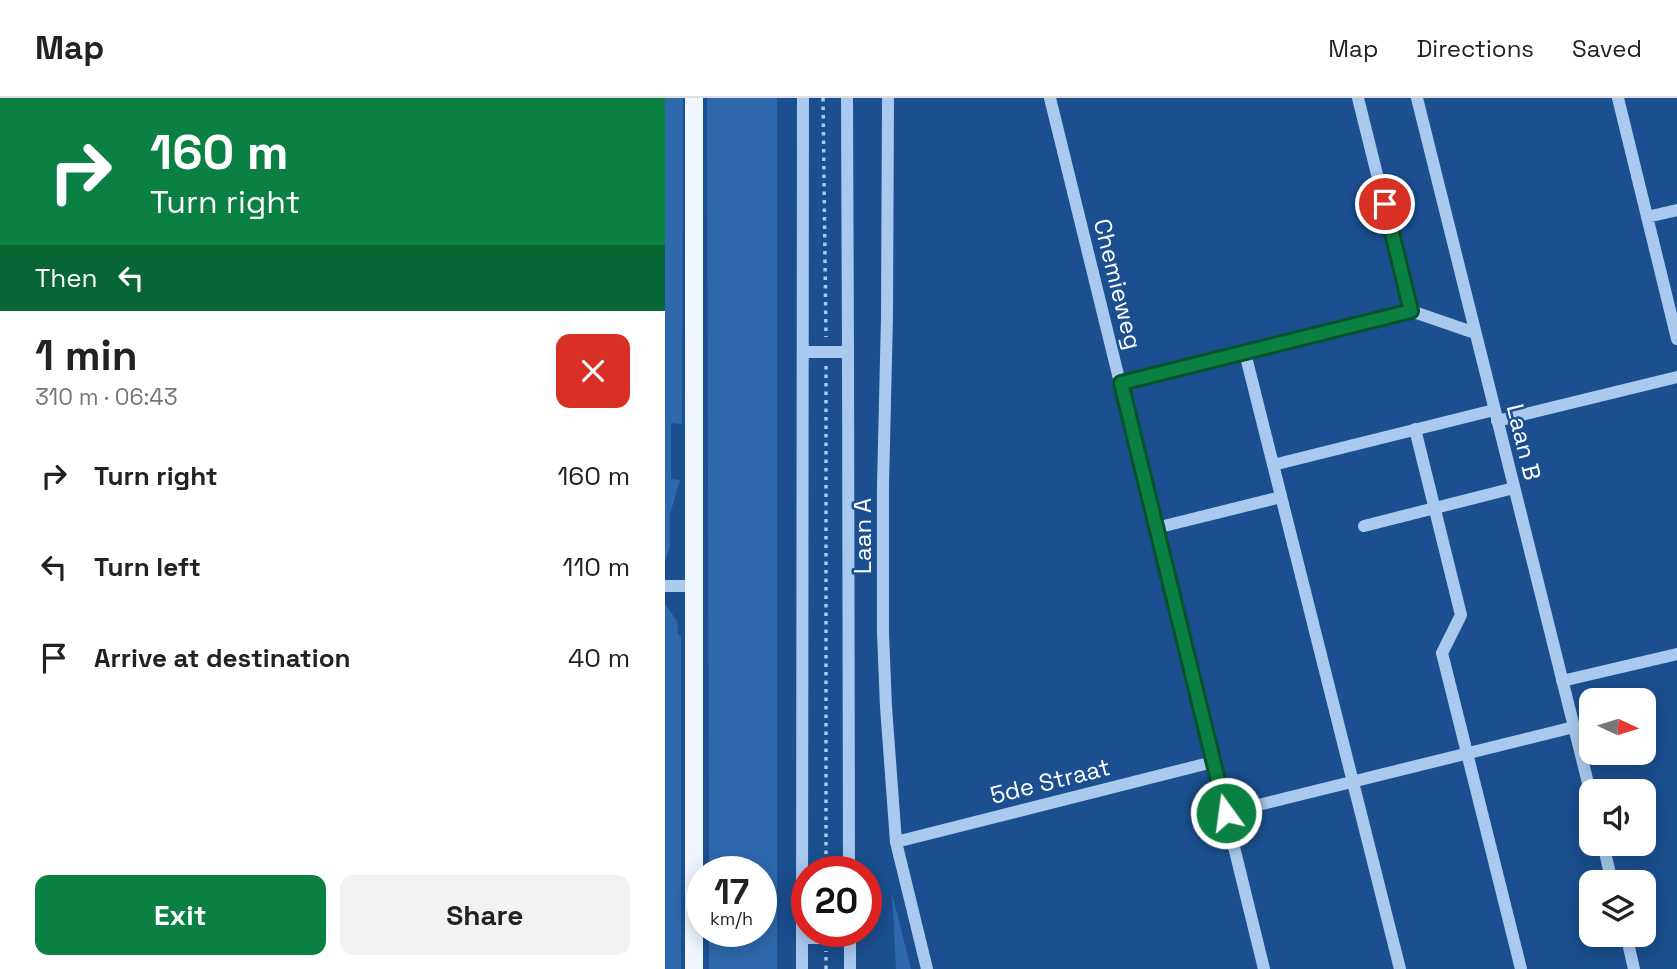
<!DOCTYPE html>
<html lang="en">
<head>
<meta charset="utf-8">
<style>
	:root { --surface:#fff; --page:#f2f2f2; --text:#222; --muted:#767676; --line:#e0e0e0; --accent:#0b8043 }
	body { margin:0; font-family:"Space Grotesk",sans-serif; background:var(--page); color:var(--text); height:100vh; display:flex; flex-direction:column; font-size:26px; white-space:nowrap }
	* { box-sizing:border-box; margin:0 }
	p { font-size:23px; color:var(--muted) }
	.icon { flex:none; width:38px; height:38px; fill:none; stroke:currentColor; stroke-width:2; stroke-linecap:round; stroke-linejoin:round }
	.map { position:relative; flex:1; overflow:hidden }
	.sheet { display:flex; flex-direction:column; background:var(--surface); width:665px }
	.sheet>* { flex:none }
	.guide { background:#0b8043; color:#fff; overflow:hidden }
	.needle { width:46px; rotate:94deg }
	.buttons { position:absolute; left:914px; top:590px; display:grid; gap:14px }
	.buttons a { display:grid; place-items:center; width:77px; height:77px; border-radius:14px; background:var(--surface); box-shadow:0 4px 18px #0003; font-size:35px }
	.speed { position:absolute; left:21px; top:758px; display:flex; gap:14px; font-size:35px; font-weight:700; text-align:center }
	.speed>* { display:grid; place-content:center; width:91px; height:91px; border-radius:50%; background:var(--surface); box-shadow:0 4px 18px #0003; line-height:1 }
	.speed small { font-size:18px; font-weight:400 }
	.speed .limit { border:10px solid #d22; background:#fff; color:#111 }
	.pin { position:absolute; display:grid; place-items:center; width:60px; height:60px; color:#fff; margin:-30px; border:4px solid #fff; border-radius:50%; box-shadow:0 2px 7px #0007 }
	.me { position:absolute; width:77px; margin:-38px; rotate:346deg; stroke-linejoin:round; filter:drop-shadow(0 0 5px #0008) }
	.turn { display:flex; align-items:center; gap:24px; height:147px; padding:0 35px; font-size:32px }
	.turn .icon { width:91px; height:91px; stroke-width:2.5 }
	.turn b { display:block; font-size:49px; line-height:60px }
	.then { display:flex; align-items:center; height:66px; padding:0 35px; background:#0003; gap:14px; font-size:26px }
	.round { display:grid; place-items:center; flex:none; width:74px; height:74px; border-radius:14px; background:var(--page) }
	.headline { display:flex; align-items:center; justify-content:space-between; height:119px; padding:0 35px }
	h1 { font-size:42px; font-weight:800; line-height:52px }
	.action { display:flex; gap:14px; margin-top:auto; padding:14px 35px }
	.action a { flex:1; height:80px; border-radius:14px; background:var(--accent); color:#fff; font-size:28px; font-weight:800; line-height:80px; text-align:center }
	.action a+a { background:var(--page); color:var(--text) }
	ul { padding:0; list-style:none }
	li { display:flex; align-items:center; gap:21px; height:91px; padding:0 35px }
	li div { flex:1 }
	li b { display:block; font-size:26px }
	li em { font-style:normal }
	header { display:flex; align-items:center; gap:42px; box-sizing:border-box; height:98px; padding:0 35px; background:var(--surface); border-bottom:2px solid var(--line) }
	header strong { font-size:33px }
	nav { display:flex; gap:38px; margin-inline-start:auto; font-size:24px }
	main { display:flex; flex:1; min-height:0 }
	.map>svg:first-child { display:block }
	.green { fill:#2e69ad }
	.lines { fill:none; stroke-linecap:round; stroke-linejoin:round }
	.path { stroke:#a9c9ee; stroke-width:3.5; stroke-dasharray:3.5 5; stroke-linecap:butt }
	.minor { stroke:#a9c9ee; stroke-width:12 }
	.major { stroke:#f0f6ff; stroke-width:18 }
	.route-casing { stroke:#07532c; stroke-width:18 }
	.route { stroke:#0b8043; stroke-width:12 }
	.labels { text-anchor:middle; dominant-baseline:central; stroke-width:5; stroke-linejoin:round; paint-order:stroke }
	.street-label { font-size:24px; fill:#fff; stroke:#1b4f8f }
</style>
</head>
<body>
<header>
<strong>Map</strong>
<nav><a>Map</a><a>Directions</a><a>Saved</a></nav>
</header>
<main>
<section class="sheet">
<div class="guide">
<div class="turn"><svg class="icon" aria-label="right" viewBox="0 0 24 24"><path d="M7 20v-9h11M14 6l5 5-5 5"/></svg><div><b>160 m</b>Turn right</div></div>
<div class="then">Then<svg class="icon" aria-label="left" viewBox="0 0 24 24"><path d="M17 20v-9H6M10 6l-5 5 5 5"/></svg></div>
</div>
<div class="headline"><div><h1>1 min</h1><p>310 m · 06:43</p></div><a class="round" style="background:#d93025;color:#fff"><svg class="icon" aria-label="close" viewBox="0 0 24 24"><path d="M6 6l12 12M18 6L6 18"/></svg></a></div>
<ul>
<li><svg class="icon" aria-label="right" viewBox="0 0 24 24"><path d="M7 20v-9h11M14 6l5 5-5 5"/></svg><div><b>Turn right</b></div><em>160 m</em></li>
<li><svg class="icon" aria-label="left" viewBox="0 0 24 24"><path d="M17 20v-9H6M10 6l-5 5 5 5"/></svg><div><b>Turn left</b></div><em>110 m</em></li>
<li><svg class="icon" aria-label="arrive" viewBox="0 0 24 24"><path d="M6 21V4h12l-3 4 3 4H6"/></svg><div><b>Arrive at destination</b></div><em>40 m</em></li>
</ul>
<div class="action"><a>Exit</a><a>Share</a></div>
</section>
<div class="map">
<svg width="1012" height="871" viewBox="0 0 1012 871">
	<rect width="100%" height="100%" fill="#1b4f8f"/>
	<path class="green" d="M0 0H18L17 326 6 325V381L15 382 5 416V449L0 463Z
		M42 0H112V871H44V833H96V774L44 773Z
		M0 506 12 523 13 536 16 538V871H0Z
		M227 795 246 871H231Z"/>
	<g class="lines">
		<path class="path" d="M158 0 161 239
			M161 268V774
			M161 871V853"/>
		<path class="minor" d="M138 0 137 840H185V833
			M182 0 183 254
			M223 0 222 219 218 387V535L221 609 231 744 262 871
			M385 0 599 871
			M693 0 746 213
			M752 0 926 697
			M953 0 1012 241
			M982 119 1012 112
			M139 254H183L184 774
			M580 255 735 871
			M455 285 746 213 810 235
			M832 323 1012 279
			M750 331 796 517 777 555 856 871
			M608 367 829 312
			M699 428 849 390
			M491 430 616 399
			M0 488H28
			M897 583 1012 556
			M561 715 909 629
			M231 744 548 664
			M938 746 947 784
			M961 836 969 871
			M185 840V871
			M137 871V840"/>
		<path class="major" d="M29 0V871"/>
	</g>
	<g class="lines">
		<defs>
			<path id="route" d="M561 715 456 285 746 213 720 106"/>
		</defs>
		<use href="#route" class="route-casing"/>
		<use href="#route" class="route"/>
	</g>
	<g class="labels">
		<g class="street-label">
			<text transform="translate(453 186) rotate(76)">Chemieweg</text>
			<text transform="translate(859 344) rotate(76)">Laan B</text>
			<text transform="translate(197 438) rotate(-90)">Laan A</text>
			<text transform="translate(385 683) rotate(-14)">5de Straat</text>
		</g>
	</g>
</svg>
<div class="buttons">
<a><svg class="needle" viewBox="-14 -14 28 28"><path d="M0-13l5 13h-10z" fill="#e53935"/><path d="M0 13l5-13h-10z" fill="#767676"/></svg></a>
<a><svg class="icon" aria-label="sound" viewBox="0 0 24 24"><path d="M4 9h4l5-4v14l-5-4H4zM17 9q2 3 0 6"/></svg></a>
<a><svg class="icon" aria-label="layers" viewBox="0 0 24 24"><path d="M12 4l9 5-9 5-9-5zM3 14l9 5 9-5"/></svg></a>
</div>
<div class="speed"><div>17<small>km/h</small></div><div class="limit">20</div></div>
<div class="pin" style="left:720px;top:106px;background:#d93025"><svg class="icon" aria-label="arrive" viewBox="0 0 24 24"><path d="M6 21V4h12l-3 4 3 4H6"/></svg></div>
<svg class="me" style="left:561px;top:715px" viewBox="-20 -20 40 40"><circle r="17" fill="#0b8043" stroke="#fff" stroke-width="3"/><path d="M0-11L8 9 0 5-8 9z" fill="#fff"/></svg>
</div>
</main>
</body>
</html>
